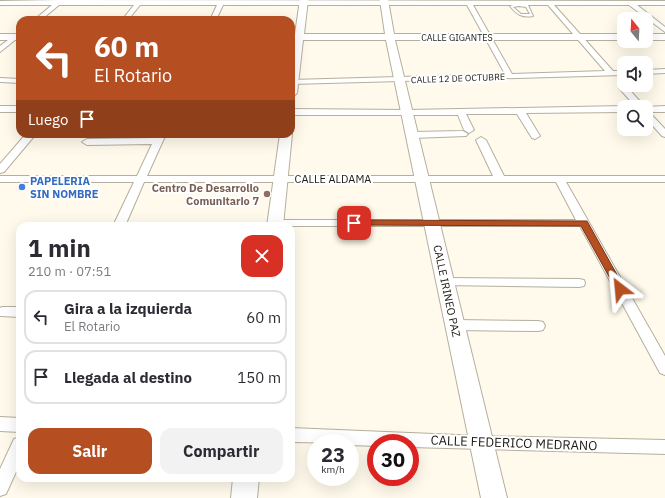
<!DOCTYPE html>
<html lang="es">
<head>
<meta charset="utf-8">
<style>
	:root { --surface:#fff; --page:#f2f2f3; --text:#2b2b33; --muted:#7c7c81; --line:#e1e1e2; --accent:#b54f22 }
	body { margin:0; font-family:"IBM Plex Sans",sans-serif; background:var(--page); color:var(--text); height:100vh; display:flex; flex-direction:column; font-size:15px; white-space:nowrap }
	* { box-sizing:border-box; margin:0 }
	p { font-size:13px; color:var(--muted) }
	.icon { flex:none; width:22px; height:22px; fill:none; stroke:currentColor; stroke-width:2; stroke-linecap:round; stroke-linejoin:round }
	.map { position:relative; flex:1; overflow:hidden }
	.sheet { position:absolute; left:16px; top:222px; width:279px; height:260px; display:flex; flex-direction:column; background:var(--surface); border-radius:12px; box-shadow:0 4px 16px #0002 }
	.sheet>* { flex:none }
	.top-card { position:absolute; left:16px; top:16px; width:279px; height:122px; border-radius:12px; box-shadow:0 4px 16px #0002; background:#b54f22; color:#fff; overflow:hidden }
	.needle { width:26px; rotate:342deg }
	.buttons { position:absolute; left:617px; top:12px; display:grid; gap:8px }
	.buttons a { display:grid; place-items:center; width:36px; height:36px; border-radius:8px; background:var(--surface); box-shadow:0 4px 16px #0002; font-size:20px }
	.speed { position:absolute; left:307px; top:434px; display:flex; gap:8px; font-size:20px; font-weight:700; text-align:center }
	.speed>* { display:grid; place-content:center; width:52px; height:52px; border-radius:50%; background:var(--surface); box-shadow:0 4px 16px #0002; line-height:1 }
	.speed small { font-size:10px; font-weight:400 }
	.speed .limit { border:6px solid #d22; background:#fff; color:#111 }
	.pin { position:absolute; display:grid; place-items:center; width:34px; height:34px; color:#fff; margin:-17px; border-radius:8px; box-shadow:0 2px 6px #0006 }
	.me { position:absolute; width:44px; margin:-22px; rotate:331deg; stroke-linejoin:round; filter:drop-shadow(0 0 3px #0008) }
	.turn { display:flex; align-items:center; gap:14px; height:84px; padding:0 12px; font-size:18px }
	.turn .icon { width:52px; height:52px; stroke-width:2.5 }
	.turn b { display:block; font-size:28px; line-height:34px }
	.then { display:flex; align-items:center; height:38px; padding:0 12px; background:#0003; gap:8px; font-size:15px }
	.round { display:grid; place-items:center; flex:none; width:42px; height:42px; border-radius:12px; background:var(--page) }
	.summary { display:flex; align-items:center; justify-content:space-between; height:68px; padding:0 12px }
	h1 { font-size:24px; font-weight:800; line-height:30px }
	.action { display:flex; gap:8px; margin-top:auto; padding:8px 12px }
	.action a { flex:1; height:46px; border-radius:12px; background:var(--accent); color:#fff; font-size:16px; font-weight:800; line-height:46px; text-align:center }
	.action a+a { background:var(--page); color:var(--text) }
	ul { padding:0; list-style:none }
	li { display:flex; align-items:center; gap:12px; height:54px; margin:0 8px 6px; padding:0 4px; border:2px solid var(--line); border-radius:12px }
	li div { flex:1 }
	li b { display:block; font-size:15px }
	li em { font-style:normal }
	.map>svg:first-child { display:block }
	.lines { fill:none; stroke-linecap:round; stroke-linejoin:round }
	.lane-casing { stroke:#b4af9e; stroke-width:2 }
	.street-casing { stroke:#b4af9e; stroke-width:2 }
	.secondary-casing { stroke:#b4af9e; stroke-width:2 }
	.lane { fill:#fff; fill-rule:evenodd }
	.street { fill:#fff; fill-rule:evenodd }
	.secondary { fill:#fff; fill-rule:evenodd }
	.route { fill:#b54f22; stroke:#763316 }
	.shop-dot { fill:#3f7fe0; stroke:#fff; stroke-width:1.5 }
	.education-dot { fill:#8d6e63; stroke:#fff; stroke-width:1.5 }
	.labels { text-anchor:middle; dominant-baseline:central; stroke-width:4; stroke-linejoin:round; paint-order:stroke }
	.far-street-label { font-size:9px; fill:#1c1a14; stroke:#fff }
	.street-label { font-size:11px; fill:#1c1a14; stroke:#fff }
	.shop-label { font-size:11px; font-weight:bold; fill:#366cbe; stroke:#fff; text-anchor:start }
	.education-label { font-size:11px; font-weight:bold; fill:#785e54; stroke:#fff; text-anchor:end }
	.near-street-label { font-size:13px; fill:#1c1a14; stroke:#fff }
</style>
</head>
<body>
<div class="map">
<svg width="665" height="498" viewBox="0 0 665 498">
	<rect width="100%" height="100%" fill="#fffaeb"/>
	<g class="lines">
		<defs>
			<path id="lane" d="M517 2 520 4 528 5 533 16C522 18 516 14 510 6L517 4 516 3ZM519 6 526 7 530 14H521L513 7Z"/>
			<path id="street" d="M59 0 665 1V5H637L665 27V32L629 5H554L613 71H624V75L291 84V80L505 74 467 5H223L216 20H210L217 5H140L128 20H122L134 5H59L41 20H34L52 5H0V1ZM473 5H548L605 71 512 74Z
				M20 31V36L0 52V46Z
				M665 69V73L646 74V70Z
				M0 78 20 79V83L0 82Z
				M619 84 625 85 645 107 665 106V112H649L665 129V137L662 136 646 118V107H636L619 88Z
				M0 106H20V112H0Z
				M624 106 626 107H624V112L526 113 540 136 535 139 532 138 517 114H466L474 130 469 133 464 130 458 115H291V109L408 110Z
				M463 131 468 134 466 136 413 138 408 135 413 132Z
				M26 134H36L4 172 0 173V164Z
				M156 134H166L147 176H493L476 140 481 137 486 140 504 176H665V182H566L665 356V375L660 373 580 226H273L269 223 271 221 275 220H576L556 182H144L125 226H113L134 182H0V176H137L152 144 87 145 82 142 87 139 154 138Z
				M445 278 579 279 584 280 585 283 584 286 579 287 440 285 439 282 440 279Z
				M2 307H20V317L0 316V308Z
				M455 320 538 321 543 322 545 326 543 330 538 331 455 330 450 328 448 325 450 322Z
				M0 417 20 418V432L0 431Z
				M291 428 481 436 665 440V454L410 447V443H376V446L350 445V443L291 442Z
				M20 437V463L6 494 0 496V469L14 439Z"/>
			<path id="secondary" d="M300 0H308L304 34H385L380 0H388L394 34H624V40H395L507 498H481L386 40H303L297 93 295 95 291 96V56L294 40H291V34H295Z
				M0 34H20V40H0Z
				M646 34H665V40H646Z
				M291 132 292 134 283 226H267L280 134H291Z
				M233 478H259L257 498H231Z"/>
		</defs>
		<use href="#lane" class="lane-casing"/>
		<use href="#street" class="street-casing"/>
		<use href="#secondary" class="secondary-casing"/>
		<use href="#lane" class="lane"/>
		<use href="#street" class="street"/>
		<use href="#secondary" class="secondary"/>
	</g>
	<path class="route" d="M354 220 587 221 625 289 620 292 617 291 581 226 351 225 349 223 351 221Z"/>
	<circle class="shop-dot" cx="22" cy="187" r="4"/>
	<circle class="education-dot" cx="267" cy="194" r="4"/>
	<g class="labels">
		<g class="far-street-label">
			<text x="457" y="37">CALLE GIGANTES</text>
			<text transform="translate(458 78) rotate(-2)">CALLE 12 DE OCTUBRE</text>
		</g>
		<g class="street-label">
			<text x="333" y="179">CALLE ALDAMA</text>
			<text transform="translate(447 291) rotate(78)">CALLE IRINEO PAZ</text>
		</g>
		<g class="shop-label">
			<text x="30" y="181">PAPELERIA<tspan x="30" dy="13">SIN NOMBRE</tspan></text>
		</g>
		<g class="education-label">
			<text x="259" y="188">Centro De Desarrollo<tspan x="259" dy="13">Comunitario 7</tspan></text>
		</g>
		<g class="near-street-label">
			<text transform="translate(514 443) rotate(2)">CALLE FEDERICO MEDRANO</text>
		</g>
	</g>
</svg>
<div class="buttons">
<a><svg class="needle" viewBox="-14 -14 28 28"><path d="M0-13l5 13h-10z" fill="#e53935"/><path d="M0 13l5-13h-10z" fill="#7c7c81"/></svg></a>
<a><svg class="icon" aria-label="sound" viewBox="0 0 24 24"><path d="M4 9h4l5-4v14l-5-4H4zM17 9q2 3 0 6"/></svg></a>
<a><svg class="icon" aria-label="search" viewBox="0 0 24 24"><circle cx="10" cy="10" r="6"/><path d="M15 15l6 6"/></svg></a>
</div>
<div class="speed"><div>23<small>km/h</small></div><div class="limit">30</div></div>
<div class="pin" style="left:354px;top:223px;background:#d93025"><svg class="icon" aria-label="arrive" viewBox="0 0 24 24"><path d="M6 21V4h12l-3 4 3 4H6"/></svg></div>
<svg class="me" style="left:620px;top:289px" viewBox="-20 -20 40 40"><path d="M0-17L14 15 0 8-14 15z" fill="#b54f22" stroke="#fff" stroke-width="4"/></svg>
<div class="top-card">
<div class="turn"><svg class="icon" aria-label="left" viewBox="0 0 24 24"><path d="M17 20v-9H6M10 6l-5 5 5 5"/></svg><div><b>60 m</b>El Rotario</div></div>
<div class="then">Luego<svg class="icon" aria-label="arrive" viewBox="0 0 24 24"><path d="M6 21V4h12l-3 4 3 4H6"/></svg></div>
</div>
<section class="sheet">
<div class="summary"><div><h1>1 min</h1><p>210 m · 07:51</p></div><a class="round" style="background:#d93025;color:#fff"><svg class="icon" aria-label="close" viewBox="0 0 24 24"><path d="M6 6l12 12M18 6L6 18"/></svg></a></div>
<ul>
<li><svg class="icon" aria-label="left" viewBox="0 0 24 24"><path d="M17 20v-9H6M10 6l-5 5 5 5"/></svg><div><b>Gira a la izquierda</b><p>El Rotario</p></div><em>60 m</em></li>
<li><svg class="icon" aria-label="arrive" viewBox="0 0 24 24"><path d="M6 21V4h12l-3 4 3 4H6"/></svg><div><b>Llegada al destino</b></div><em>150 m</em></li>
</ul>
<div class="action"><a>Salir</a><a>Compartir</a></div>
</section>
</div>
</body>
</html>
